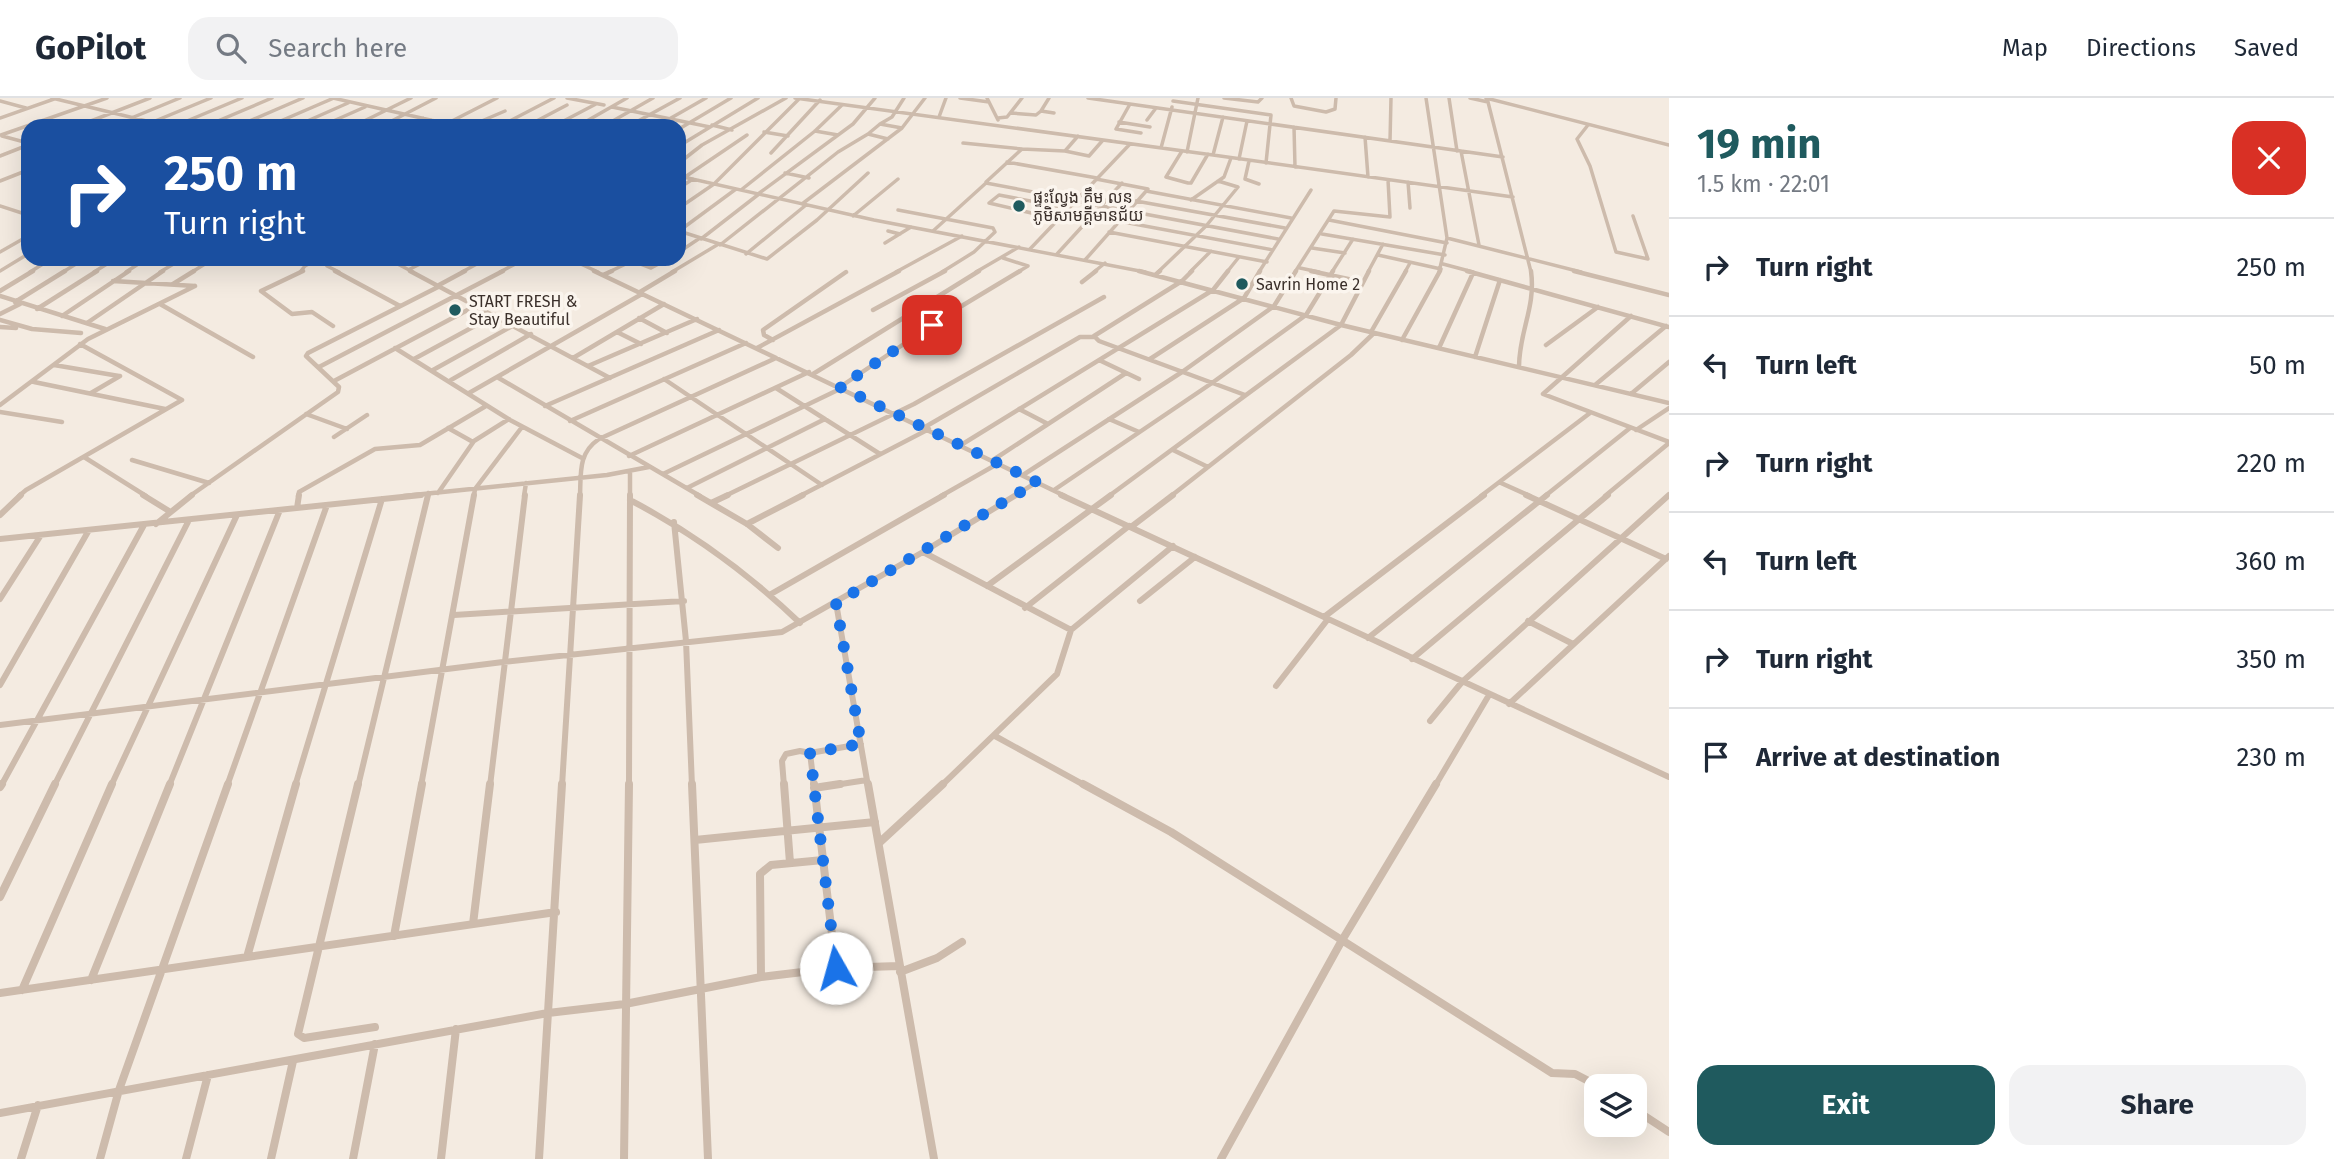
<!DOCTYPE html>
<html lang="en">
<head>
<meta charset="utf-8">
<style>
	:root { --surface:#fff; --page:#f2f2f3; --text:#1f2937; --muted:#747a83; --line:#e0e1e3; --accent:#1f5a5e }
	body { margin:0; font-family:"Fira Sans","Noto Sans Khmer",sans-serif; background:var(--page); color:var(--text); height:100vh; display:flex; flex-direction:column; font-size:26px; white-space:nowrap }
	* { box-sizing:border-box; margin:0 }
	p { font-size:23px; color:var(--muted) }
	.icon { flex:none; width:38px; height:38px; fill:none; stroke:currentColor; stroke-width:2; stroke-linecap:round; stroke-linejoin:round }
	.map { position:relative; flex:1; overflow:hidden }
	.sheet { display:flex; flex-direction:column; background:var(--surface); width:665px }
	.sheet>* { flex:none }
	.hud { position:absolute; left:21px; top:21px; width:665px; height:147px; border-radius:21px; box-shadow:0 7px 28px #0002; background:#1a4fa0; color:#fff; overflow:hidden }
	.tools { position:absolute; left:1584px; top:976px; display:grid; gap:14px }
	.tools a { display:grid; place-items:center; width:63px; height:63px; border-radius:14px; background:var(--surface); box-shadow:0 7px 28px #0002; font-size:35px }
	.pin { position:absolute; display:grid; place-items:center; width:60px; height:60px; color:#fff; margin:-30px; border-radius:14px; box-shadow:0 4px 10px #0006 }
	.me { position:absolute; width:77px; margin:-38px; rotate:353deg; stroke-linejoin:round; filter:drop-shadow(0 0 5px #0008) }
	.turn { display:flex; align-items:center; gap:24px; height:147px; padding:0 28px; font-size:32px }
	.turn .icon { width:91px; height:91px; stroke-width:2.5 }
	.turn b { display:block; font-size:49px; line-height:60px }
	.round { display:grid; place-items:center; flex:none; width:74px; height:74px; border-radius:21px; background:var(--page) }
	.head { display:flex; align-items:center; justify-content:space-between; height:119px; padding:0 28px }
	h1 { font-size:42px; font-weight:700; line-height:52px; color:var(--accent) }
	.action { display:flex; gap:14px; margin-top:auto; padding:14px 28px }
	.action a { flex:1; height:80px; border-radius:21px; background:var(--accent); color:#fff; font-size:28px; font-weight:700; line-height:80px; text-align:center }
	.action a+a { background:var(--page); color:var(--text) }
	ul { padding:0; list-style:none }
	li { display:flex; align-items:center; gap:21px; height:98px; padding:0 28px; border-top:2px solid var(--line) }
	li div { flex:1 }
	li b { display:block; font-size:26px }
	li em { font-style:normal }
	header { display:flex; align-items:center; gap:42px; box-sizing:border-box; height:98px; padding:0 35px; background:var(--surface); border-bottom:2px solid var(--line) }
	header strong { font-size:33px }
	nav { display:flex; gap:38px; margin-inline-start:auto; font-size:24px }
	.search { width:490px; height:63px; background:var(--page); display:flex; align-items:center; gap:18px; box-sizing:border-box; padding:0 24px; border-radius:21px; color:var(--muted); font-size:26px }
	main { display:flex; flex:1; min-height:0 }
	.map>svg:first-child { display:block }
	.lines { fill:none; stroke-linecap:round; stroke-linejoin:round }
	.minor-far3 { stroke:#cdbbac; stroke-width:3.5 }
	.minor-far2 { stroke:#cdbbac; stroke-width:4.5 }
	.minor-far1 { stroke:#cdbbac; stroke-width:6 }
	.minor { stroke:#cdbbac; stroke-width:8 }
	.route { stroke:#1a73e8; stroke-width:12; stroke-dasharray:0 21.6 }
	.poi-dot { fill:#1f5a5e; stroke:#fbf5ee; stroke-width:2.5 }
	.labels { text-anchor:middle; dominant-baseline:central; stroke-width:7; stroke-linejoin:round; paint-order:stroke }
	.far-poi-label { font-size:16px; fill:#3b302b; stroke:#fbf5ee; text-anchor:start }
</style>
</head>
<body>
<header>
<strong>GoPilot</strong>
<div class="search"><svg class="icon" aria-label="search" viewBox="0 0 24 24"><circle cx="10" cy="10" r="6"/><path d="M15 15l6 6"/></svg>Search here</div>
<nav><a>Map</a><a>Directions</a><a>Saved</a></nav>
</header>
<main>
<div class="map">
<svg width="1669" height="1061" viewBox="0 0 1669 1061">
	<rect width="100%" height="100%" fill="#f4ebe1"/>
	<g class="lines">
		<path class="minor-far3" d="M52 0 167 28
			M333 0 457 28
			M567 0 604 7
			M795 0 1213 57
			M960 0 989 4
			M987 0 998 22
			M1049 0 1041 13 1054 15
			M1088 0 1503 59
			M1224 0 1258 4 1262 0
			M1291 0 1294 8 1326 14 1335 11 1336 0
			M1426 0 1447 140 1439 174
			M1449 0 1457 53
			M1470 0 1488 4
			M1486 0 1669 47
			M0 3 26 10
			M1173 3 1271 17 1266 65
			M1488 4 1531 174
			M1130 6 1116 31 1141 35
			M612 9 710 29
			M1011 15 1036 17 1041 13
			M939 19 946 0
			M1223 19 1213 57 1513 99
			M0 20 54 1
			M998 20 1007 19 1022 0
			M1147 22 1156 10
			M1119 24 1150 29
			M448 25 497 0
			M880 26 892 19 904 0
			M712 27 732 32
			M1588 27 1577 41 1590 68 1616 154 1648 161 1633 118
			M78 28 150 0
			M112 28 180 0
			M143 28 211 0
			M175 28 242 0
			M206 28 272 0
			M238 28 303 0
			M269 28 334 0
			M296 28 348 5
			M322 28 365 9
			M354 28 411 0
			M382 28 436 0
			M408 28 423 20
			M420 28 431 22
			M470 28 505 13
			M500 28 554 0
			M527 28 567 7
			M554 28 596 6
			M578 28 627 0
			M604 28 653 0
			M629 28 680 0
			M657 28 706 0
			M1294 29 1295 69
			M679 31 731 0
			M815 33 838 37
			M764 34 788 38
			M868 36 880 26 902 30
			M1 37 107 0
			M2 38 28 45
			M1365 39 1368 79
			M1390 43 1391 0
			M963 45 1022 51
			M679 48 758 0
			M1161 50 1172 9
			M1065 53 1078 38
			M1182 53 1166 79 1188 85H1191L1208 56
			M1461 53 1479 147
			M1187 54 1198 0
			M771 55 820 2
			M0 58 28 47
			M1239 61 1247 23
			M1249 63 1245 81 1259 86
			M1007 64 1097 80
			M679 65 702 47 786 0
			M785 75 809 80
			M679 78 874 122 1145 174
			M685 79 747 37
			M0 83 28 72
			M986 84 1022 51 1065 53 1089 58 1103 42
			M1408 84 1410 110
			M679 90 693 81
			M741 92 815 33 842 7
			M1146 93 1291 120
			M758 96 853 26 875 0
			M1191 102 1224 79 1231 60
			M1075 103 1278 141
			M1136 103 1285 130
			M802 106 902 30 925 0
			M0 108 28 117
			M679 110 714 86 800 0
			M898 112 993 130 995 134 974 154 942 174
			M853 118 898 81
			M1057 121 989 105 999 97 1067 110
			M1329 122 1447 145
			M1118 123 1273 152
			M679 133 767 161 817 122 868 75
			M679 133 736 91
			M888 133 900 136
			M933 133 986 85 1076 102
			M1109 134 1267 164
			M1322 136 1445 157
			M1447 140 1581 174
			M701 141 759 96
			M885 145 911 129
			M720 147 838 54 868 36 888 41
			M1312 150 1345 155
			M1030 151 1130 46
			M0 154 28 138
			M679 154 700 140
			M746 156 806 107
			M1057 156 1122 85
			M1378 157 1441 171
			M1003 160 1028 168 1018 174
			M388 161 413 174
			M570 161 598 174
			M628 161 651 170 668 161
			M1085 162 1148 91 1096 81
			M580 166 591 161
			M1443 166 1473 174
			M327 168 339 174
			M1300 170 1319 174
			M410 171 430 161
			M0 173 28 156
			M30 174 51 161
			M63 174 84 161
			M94 174 115 161
			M126 174 146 161
			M160 174 182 161
			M192 174 213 161
			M300 174 305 168 318 161
			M462 174 486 161
			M500 174 525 161
			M609 174 632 163
			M672 174 717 147
			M896 174 962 138
			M976 174 1019 149
			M1094 174 1105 165
			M1158 174 1206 128 1238 89 1218 83
			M1190 174 1211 153
			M1227 174 1239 159
			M1259 174 1311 92
			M1295 174 1334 113 1390 119 1388 82
			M1332 174 1353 141
			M1368 174 1383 146
			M1405 174 1410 165"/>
		<path class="minor-far2" d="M303 173 261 193 292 216 312 214 333 228
			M335 173 400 208
			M410 173 610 280
			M594 173 1065 398
			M1139 173 1341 227 1669 305
			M1192 173 1182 183 1094 238 1099 243 1245 297
			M1311 173 1362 184
			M1467 173 1669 229
			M1574 173 1669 197
			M603 177 612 173
			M1155 177 1160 173
			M113 183 195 188
			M1082 184 1096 173
			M173 186 194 173
			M439 187 465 173
			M0 193 33 173
			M640 194 675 173
			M642 196 497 279 700 398
			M0 198 105 231
			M15 204 65 173
			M160 206 253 259
			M37 211 97 173
			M873 212 945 173
			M0 216 20 206
			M62 218 129 173
			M1631 218 1543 296 1669 344
			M639 220 667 235
			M0 222 32 231 81 235
			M87 225 163 173
			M0 229 16 230
			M617 234 641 246
			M1371 234 1406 173
			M773 242 764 237 763 232 846 174
			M1402 242 1440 173
			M80 246 182 302
			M1546 247 1598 209
			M395 250 510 322 582 360
			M757 250 899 173
			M1439 250 1473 175
			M1475 259 1500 182
			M573 260 664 206
			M414 261 495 217
			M1150 261 1244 200 1260 173
			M1099 262 1139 281
			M54 267 119 278
			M588 268 697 221
			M319 269 503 173
			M1519 269C1519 233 1536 210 1531 173
			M433 272 514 227
			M813 276 979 173
			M664 281 822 387
			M451 282 531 236
			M334 283 477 207
			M34 284 165 311
			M1595 287 1666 228
			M840 289 950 215 1020 173
			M776 290 880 356
			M91 295 120 278
			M469 295 497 279
			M1631 296 1669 264
			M0 307 88 241 195 188
			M545 308 719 232
			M1019 311 1048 326
			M0 314 62 324
			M306 316 347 331
			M1109 321 1139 334
			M570 323 746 245
			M925 329 1080 239H1094
			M448 330 473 344
			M1636 332 1669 310
			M334 339 367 317
			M961 347 1213 192 1228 173
			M1173 352 1208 369
			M629 358 809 274
			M84 359 146 398
			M132 362 209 385
			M993 362 1126 275
			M630 375V398
			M663 376 842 290
			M1023 377 1182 274 1274 208 1296 173
			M1501 385 1530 398
			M687 390 825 321
			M1054 392 1212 285 1306 217 1333 173
			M438 395 474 343 509 321
			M19 398 26 392 182 302
			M190 398 338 294 339 289 306 258 308 255 440 188
			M298 398 299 394 375 351 420 347 486 308
			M404 398 607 377 649 369
			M427 398 428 395
			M474 398 475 391 522 329
			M524 398 526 385
			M580 398C581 375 578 355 599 341L776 260
			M725 398 914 306 1104 199
			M800 398 929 331
			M941 398 999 365
			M1014 398 1037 384
			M1109 398 1341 227 1369 173
			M1171 398 1351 257 1374 235
			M1481 398 1590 315
			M1545 398 1630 330
			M1605 398 1669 345"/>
		<path class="minor-far1" d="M143 397 169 413
			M697 397 747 426 778 450
			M1061 397 1669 679
			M1526 397 1666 461
			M630 402C693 435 749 476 800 525
			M711 405 728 397
			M297 410 299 397
			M0 417 21 397
			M674 424 686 543 692 688
			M156 426 192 397
			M747 426 803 397
			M1131 429 1173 397
			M0 441 421 397
			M923 454 1071 532 1173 448
			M987 488 1111 397
			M771 496 944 397
			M0 501 41 437
			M1140 503 1195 459
			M836 505 868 688
			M1025 510 1129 428
			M454 517 684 503
			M1324 519 1484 397
			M1528 523 1573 546
			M1368 540 1547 397
			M1412 561 1608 397
			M0 587 89 432
			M1276 588 1328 521
			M1509 606 1669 458
			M1430 623 1462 584 1669 397
			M0 627 503 564 782 534 923 454 1016 397
			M995 638 1086 688
			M1 688 144 427
			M54 688 189 422
			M111 688 237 417
			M169 688 280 412
			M227 688 327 407
			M295 688 382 401
			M358 688 428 397
			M421 688 474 397
			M490 688 525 397
			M562 688 580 397
			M629 688 630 397
			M784 688 782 663 786 656 800 653 810 655
			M814 688 810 655 861 646
			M828 688 867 682
			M941 688 1057 576 1071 532
			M1435 688 1489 597"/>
		<path class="minor" d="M358 686 298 936 304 940 375 929
			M692 686 708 1061
			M784 686 790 765
			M814 686 836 870
			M868 686 934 1061
			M1083 686 1171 734 1552 975 1575 976 1600 989
			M0 689 2 686
			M814 690 840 686
			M695 742 875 724
			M879 745 943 686
			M0 799 55 686
			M473 826 490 686
			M394 838 422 686
			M247 859 296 686
			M900 874 937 860 962 844
			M761 879 760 776 771 767 823 762
			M91 882 170 686
			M22 892 112 686
			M0 895 556 814
			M1634 1011 1669 1034
			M0 1015 548 915 625 906 761 879 836 870 899 868
			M21 1061 38 1007
			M100 1061 119 992 228 686
			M186 1061 208 977
			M271 1061 293 963
			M353 1061 375 946
			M441 1061 456 931
			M539 1061 562 686
			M624 1061 629 686
			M1221 1061 1341 844 1436 686"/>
	</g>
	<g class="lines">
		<path class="route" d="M836 870 810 655 861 646 836 505 1037 384 840 289 932 227"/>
	</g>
	<g class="poi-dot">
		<circle cx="1019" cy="108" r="7"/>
		<circle cx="1242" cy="186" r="7"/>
		<circle cx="455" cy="212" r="7"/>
	</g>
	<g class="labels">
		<g class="far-poi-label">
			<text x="1033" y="99">ផ្ទះល្វែង គឹម លន<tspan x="1033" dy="18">ភូមិសាមគ្គីមានជ័យ</tspan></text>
			<text x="1256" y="186">Savrin Home 2</text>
			<text x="469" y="203">START FRESH &amp;<tspan x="469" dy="18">Stay Beautiful</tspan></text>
		</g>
	</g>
</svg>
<div class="tools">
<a><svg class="icon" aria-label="layers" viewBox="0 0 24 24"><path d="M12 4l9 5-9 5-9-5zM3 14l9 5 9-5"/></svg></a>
</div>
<div class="pin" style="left:932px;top:227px;background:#d93025"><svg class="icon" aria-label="arrive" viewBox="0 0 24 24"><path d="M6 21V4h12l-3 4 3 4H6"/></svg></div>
<svg class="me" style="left:836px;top:870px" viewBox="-20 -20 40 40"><circle r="19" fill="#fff"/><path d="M0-13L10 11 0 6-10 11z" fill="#1a73e8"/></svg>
<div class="hud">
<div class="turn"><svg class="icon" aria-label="right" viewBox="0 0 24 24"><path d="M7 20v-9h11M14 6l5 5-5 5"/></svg><div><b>250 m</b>Turn right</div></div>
</div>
</div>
<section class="sheet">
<div class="head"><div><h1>19 min</h1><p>1.5 km · 22:01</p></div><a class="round" style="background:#d93025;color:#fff"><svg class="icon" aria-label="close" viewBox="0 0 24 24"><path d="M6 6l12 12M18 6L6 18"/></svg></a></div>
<ul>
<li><svg class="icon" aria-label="right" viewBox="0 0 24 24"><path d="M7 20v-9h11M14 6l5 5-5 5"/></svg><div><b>Turn right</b></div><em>250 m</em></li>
<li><svg class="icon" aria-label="left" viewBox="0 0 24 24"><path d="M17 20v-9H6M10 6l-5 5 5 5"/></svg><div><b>Turn left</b></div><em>50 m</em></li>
<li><svg class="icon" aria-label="right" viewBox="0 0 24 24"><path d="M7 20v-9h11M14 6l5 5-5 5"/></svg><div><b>Turn right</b></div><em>220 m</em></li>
<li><svg class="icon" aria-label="left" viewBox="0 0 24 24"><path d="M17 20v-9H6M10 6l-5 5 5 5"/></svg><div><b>Turn left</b></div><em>360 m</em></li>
<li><svg class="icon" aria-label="right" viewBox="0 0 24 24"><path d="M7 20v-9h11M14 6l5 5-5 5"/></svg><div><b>Turn right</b></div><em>350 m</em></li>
<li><svg class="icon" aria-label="arrive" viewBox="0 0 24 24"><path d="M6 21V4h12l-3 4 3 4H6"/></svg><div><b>Arrive at destination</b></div><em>230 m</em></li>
</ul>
<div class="action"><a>Exit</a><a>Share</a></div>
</section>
</main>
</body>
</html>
